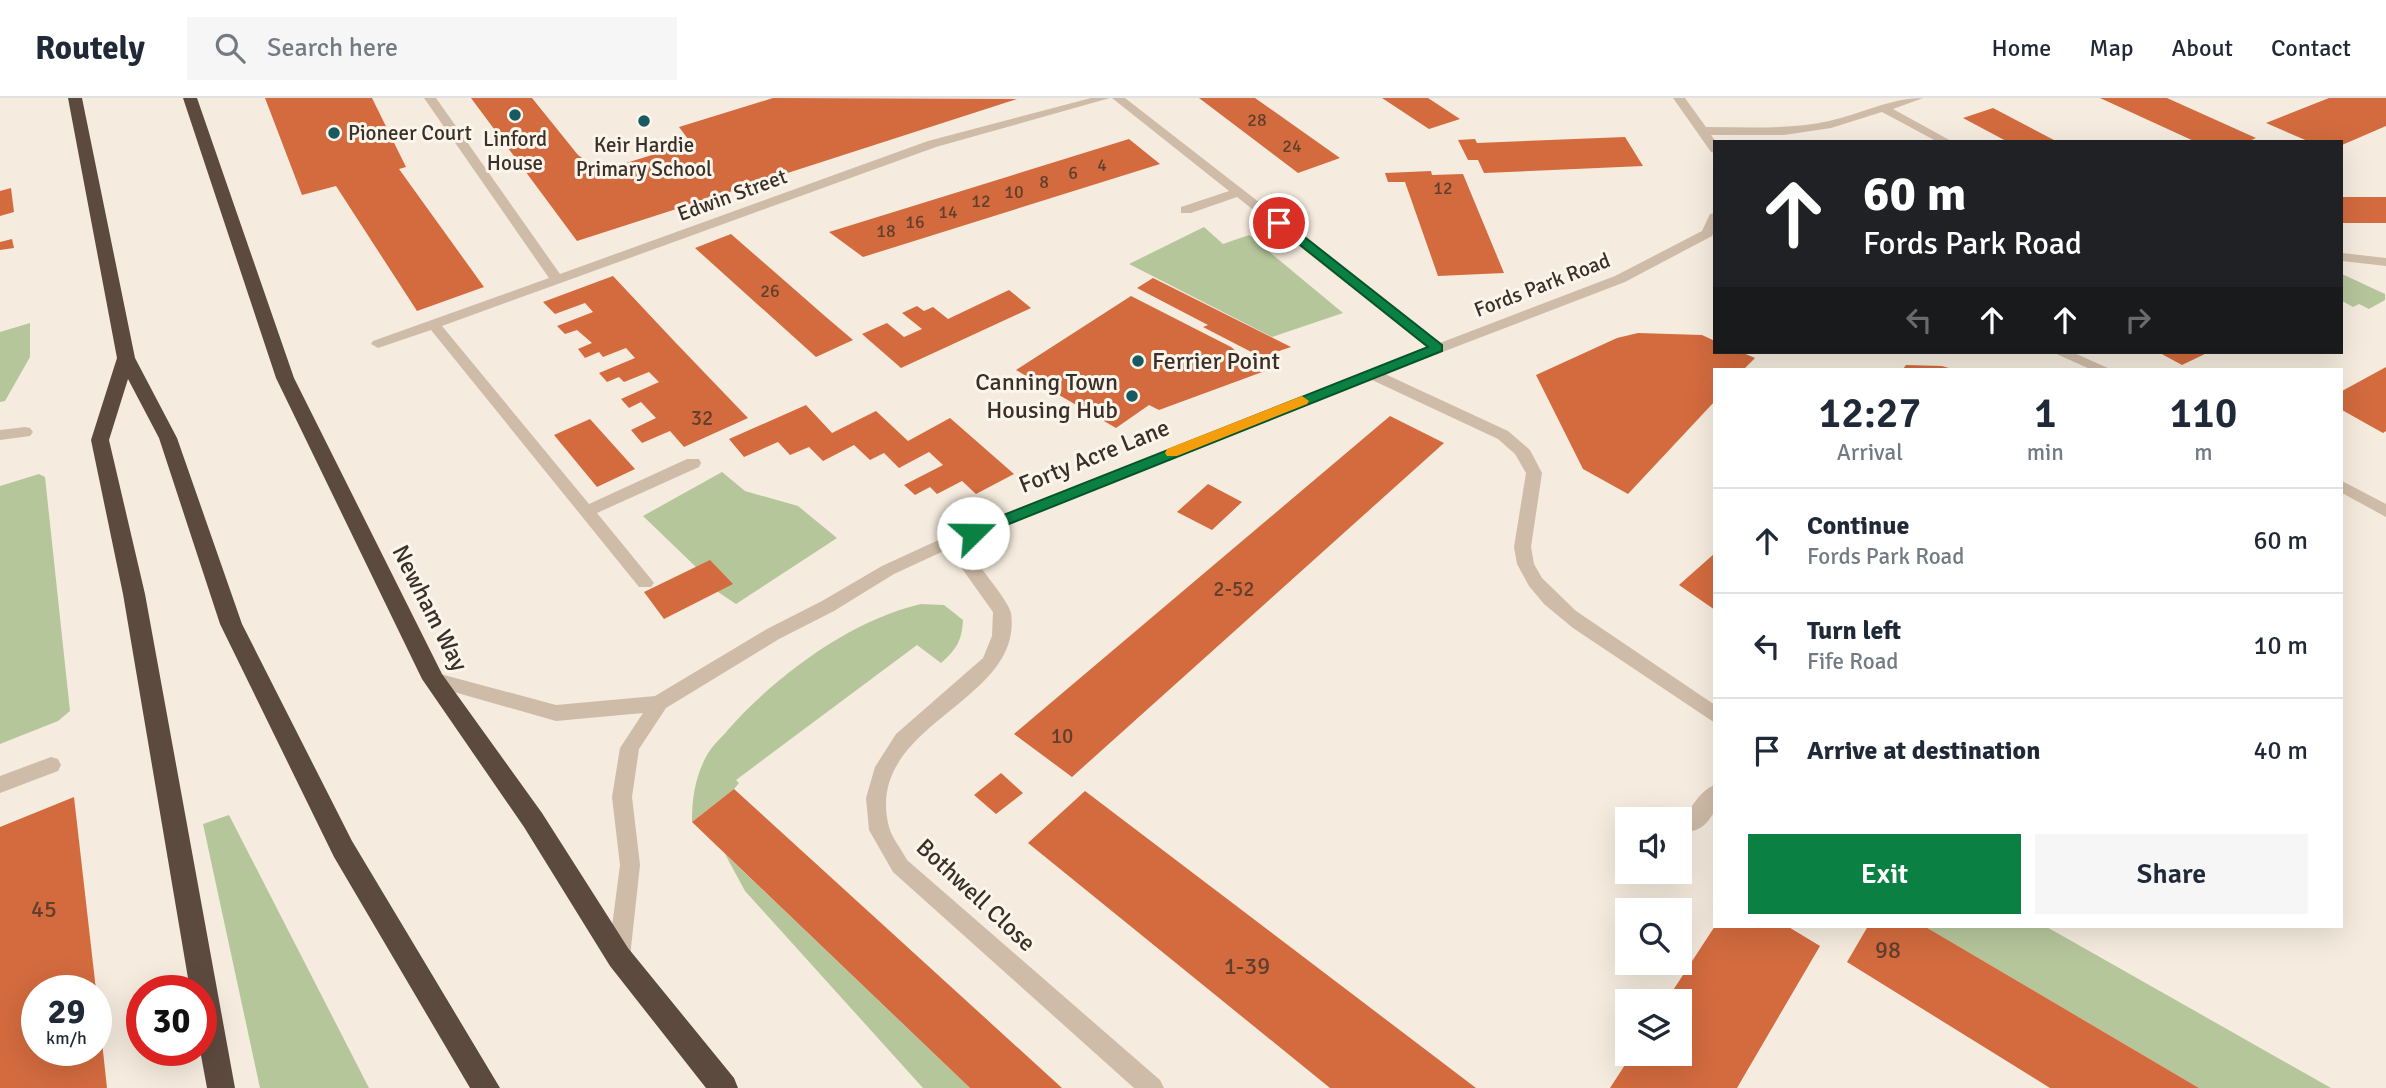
<!DOCTYPE html>
<html lang="en">
<head>
<meta charset="utf-8">
<style>
	:root { --surface:#fff; --page:#f6f6f7; --text:#1f2937; --muted:#747a83; --line:#e0e1e3; --accent:#0b8043 }
	body { margin:0; font-family:Signika,sans-serif; background:var(--page); color:var(--text); height:100vh; display:flex; flex-direction:column; font-size:26px; white-space:nowrap }
	* { box-sizing:border-box; margin:0 }
	p { font-size:23px; color:var(--muted) }
	.icon { flex:none; width:38px; height:38px; fill:none; stroke:currentColor; stroke-width:2; stroke-linecap:round; stroke-linejoin:round }
	.map { position:relative; flex:1; overflow:hidden }
	.drawer { position:absolute; left:1713px; top:270px; width:630px; height:560px; display:flex; flex-direction:column; background:var(--surface); border-radius:0px; box-shadow:0 7px 28px #0002 }
	.drawer>* { flex:none }
	.hud { position:absolute; left:1713px; top:42px; width:630px; height:214px; border-radius:0px; box-shadow:0 7px 28px #0002; background:#202124; color:#fff; overflow:hidden }
	.tools { position:absolute; left:1615px; top:709px; display:grid; gap:14px }
	.tools a { display:grid; place-items:center; width:77px; height:77px; border-radius:0px; background:var(--surface); box-shadow:0 7px 28px #0002; font-size:35px }
	.speed { position:absolute; left:21px; top:877px; display:flex; gap:14px; font-size:35px; font-weight:700; text-align:center }
	.speed>* { display:grid; place-content:center; width:91px; height:91px; border-radius:50%; background:var(--surface); box-shadow:0 7px 28px #0002; line-height:1 }
	.speed small { font-size:18px; font-weight:400 }
	.speed .limit { border:10px solid #d22; background:#fff; color:#111 }
	.pin { position:absolute; display:grid; place-items:center; width:60px; height:60px; color:#fff; margin:-30px; border:4px solid #fff; border-radius:50%; box-shadow:0 2px 7px #0007 }
	.me { position:absolute; width:77px; margin:-38px; rotate:68deg; stroke-linejoin:round; filter:drop-shadow(0 0 5px #0008) }
	.turn { display:flex; align-items:center; gap:24px; height:147px; padding:0 35px; font-size:32px }
	.turn .icon { width:91px; height:91px; stroke-width:2.5 }
	.turn b { display:block; font-size:49px; line-height:60px }
	.lanes { display:flex; align-items:center; height:66px; padding:0 35px; background:#0003; justify-content:center; gap:35px; direction:ltr }
	.lanes .off { opacity:.35 }
	.eta { display:flex; justify-content:space-evenly; align-items:center; height:119px; text-align:center }
	.eta b { font-size:42px; font-weight:600; line-height:49px }
	.action { display:flex; gap:14px; margin-top:auto; padding:14px 35px }
	.action a { flex:1; height:80px; border-radius:0px; background:var(--accent); color:#fff; font-size:28px; font-weight:600; line-height:80px; text-align:center }
	.action a+a { background:var(--page); color:var(--text) }
	ul { padding:0; list-style:none }
	li { display:flex; align-items:center; gap:21px; height:105px; padding:0 35px; border-top:2px solid var(--line) }
	li div { flex:1 }
	li b { display:block; font-size:26px }
	li em { font-style:normal }
	header { display:flex; align-items:center; gap:42px; box-sizing:border-box; height:98px; padding:0 35px; background:var(--surface); border-bottom:2px solid var(--line) }
	header strong { font-size:33px }
	nav { display:flex; gap:38px; margin-inline-start:auto; font-size:24px }
	.search { width:490px; height:63px; background:var(--page); display:flex; align-items:center; gap:18px; box-sizing:border-box; padding:0 24px; border-radius:0px; color:var(--muted); font-size:26px }
	.map>svg:first-child { display:block }
	.green { fill:#b6c69b }
	.building { fill:#d36b3e }
	.lines { fill:none; stroke-linecap:round; stroke-linejoin:round }
	.minor { fill:#cfbca8; fill-rule:evenodd }
	.highway { fill:#5d4a3f; fill-rule:evenodd }
	.route { fill:#0b8043; stroke:#07532c; stroke-width:2 }
	.slow { fill:#f59e0b }
	.poi-dot { fill:#195962; stroke:#fcf5eb; stroke-width:2.5 }
	.labels { text-anchor:middle; dominant-baseline:central; stroke-width:6; stroke-linejoin:round; paint-order:stroke }
	.far-number-label { font-size:18px; fill:#613f2e }
	.far-poi-label { font-size:21px; fill:#3b3029; stroke:#fcf5eb }
	.far-street-label { font-size:21px; fill:#3b3029; stroke:#fcf5eb }
	.number-label { font-size:21px; fill:#613f2e }
	.poi-label { font-size:24px; fill:#3b3029; stroke:#fcf5eb; text-anchor:start }
	.street-label { font-size:24px; fill:#3b3029; stroke:#fcf5eb }
	.near-number-label { font-size:24px; fill:#613f2e }
</style>
</head>
<body>
<header>
<strong>Routely</strong>
<div class="search"><svg class="icon" aria-label="search" viewBox="0 0 24 24"><circle cx="10" cy="10" r="6"/><path d="M15 15l6 6"/></svg>Search here</div>
<nav><a>Home</a><a>Map</a><a>About</a><a>Contact</a></nav>
</header>
<div class="map">
<svg width="2386" height="990" viewBox="0 0 2386 990">
	<rect width="100%" height="100%" fill="#f5ebde"/>
	<path class="green" d="M1204 129 1223 146 1249 137 1343 215 1272 239 1129 166Z
		M2342 176 2385 196V202L2369 211 2359 206 2353 209 2342 203Z
		M30 225V259L5 303 0 304V234Z
		M722 374 745 393 798 408 837 440 736 506 718 494 696 469 643 418Z
		M39 376 45 379 70 613 58 623 0 646V388Z
		M921 506 944 507 963 522C962 542 957 551 941 565L917 547 736 682 739 685 734 691 692 724C692 700 695 679 707 657 712 648 721 640 727 633 775 578 851 522 921 506Z
		M229 717 369 990H260L203 726Z
		M725 756 970 990H923L745 793Z
		M1924 828H2045L2331 990H2199Z"/>
	<path class="building" d="M265 0H372L406 69 399 71 484 189 417 213 336 88 302 97Z
		M471 0H532L578 57 600 73 691 45 679 29 773 0 1017 1 577 143Z
		M1199 0H1255L1340 60 1298 75Z
		M1382 0H1428L1460 21 1429 31Z
		M2100 0H2167L2256 40 2247 44H2196Z
		M2329 0H2386V28L2342 47V44H2310L2266 25Z
		M1993 10 2052 41 2058 44H2008L1963 20Z
		M1625 39 1643 68 1484 75 1478 62H1468L1458 42 1475 41 1477 45Z
		M1129 41 1160 66 863 159 829 134Z
		M1431 73 1432 77 1463 76 1504 175 1438 178 1405 84H1388L1385 75Z
		M11 90 14 114 0 118V93Z
		M2342 99H2386V125H2342Z
		M731 136 826 219 853 242 816 259 695 150Z
		M12 141 14 150 0 152V144Z
		M613 178 675 244 748 320 684 349 670 333 642 345 631 332 656 320 641 304 629 310 621 301 659 284 649 274 624 284 619 279 607 284 599 275 635 260 626 250 603 259 599 254 585 260 578 251 592 245 577 232 565 236 557 228 593 214 585 205 555 216 543 204Z
		M1153 180 1291 249 1261 259 1203 229 1208 227 1137 190Z
		M1009 192 1031 210 901 270 862 236 887 225 904 239 922 231 902 215 917 208 924 213 933 209 948 221Z
		M1131 198 1231 249 1236 253 1232 256 1265 273 1159 312 1149 307 1116 330 1016 272Z
		M1638 235 1702 237 1715 243V254H1741L1755 260 1744 271H1715V303L1628 396 1583 371 1536 277 1617 240Z
		M2158 254H2209L2182 267Z
		M1906 267 1942 268 1952 271H1903Z
		M2386 269V333L2383 335 2342 312V293Z
		M806 307 832 335 876 313 908 343 950 320 1014 376 976 396 962 383 937 396 930 389 915 397 904 387 943 367 929 354 899 370 884 355 870 362 854 347 823 363 809 349 790 357 778 344 744 359 729 341Z
		M1390 318 1444 345 1072 679 1014 636Z
		M590 321 635 371 597 389 554 337Z
		M1208 386 1242 404 1212 432 1177 414Z
		M1715 455V512L1679 487Z
		M710 462 733 486 664 521 644 494Z
		M1001 675 1023 695 996 716 974 697Z
		M734 691 1062 990H970L692 724Z
		M1085 693 1476 990H1330L1028 745Z
		M74 699 96 892H37V952H96L98 907 107 990H0V729Z
		M1715 828H1787L1820 848 1737 990H1610L1632 956H1680V903H1666Z
		M1868 828H1924L2199 990H2050L1847 864Z"/>
	<g class="lines">
		<path class="minor" d="M424 0H436L560 176 928 43 1091 0H1110L936 49 442 228 589 406 687 361H699L701 365 699 369 597 415 651 481 654 485 651 489H639L431 232 378 250 371 246 373 243 549 180Z
			M1112 0H1125L1440 245 1615 178 1702 133 1710 116 1715 115V132L1712 138 1625 184 1385 276 1508 333 1530 352 1542 375 1531 449 1534 466 1542 480 1576 513 1715 607V625L1573 530 1544 506 1529 488 1517 466 1514 449 1526 375 1515 356 1498 341 1372 282 962 445C971 458 1009 503 1011 515 1024 606 862 625 889 729 892 740 902 752 907 762L1160 982 1164 990H1134L893 774 869 732 866 700 875 669 896 636 983 560 992 538 993 514 948 451 894 476 834 513 779 541 666 610 639 651 632 699 640 767 630 859 627 866 619 869 611 866 608 859 620 767 612 699 620 650 643 615 556 623 426 586 424 581 426 576 433 574 556 607 655 598 767 531 822 503 882 468 945 439 1428 250 1237 99 1191 115H1181V109L1229 93Z
			M1673 0H1685L1706 29C1747 29 1788 32 1829 23 1861 16 1890 0 1923 0L1893 11 1953 44H1938L1882 14 1831 30 1784 37H1711L1716 44 1715 55 1711 54Z
			M2342 155 2386 160V168L2342 163Z
			M2052 254H2072L2110 271H2090Z
			M25 329 30 330 33 334 30 338 0 342V332Z
			M2342 383 2386 406V419L2342 395Z
			M51 659 58 661 61 667 58 673 0 695V678Z
			M1715 687C1715 693 1717 704 1715 711 1711 723 1697 737 1685 732L1682 726C1688 713 1701 691 1715 687Z"/>
		<path class="highway" d="M68 0H82L135 260 177 340 242 526 352 743 500 990H470L334 759 220 526 159 340 128 281 109 342 145 496 235 990H207L200 952 201 892H190L123 496 91 342 117 260Z
			M183 0H197L294 280 442 576 542 715 628 850 734 980 738 990H706L610 868 524 729 422 581 276 280Z"/>
	</g>
	<path class="route" d="M1275 122H1283L1442 247V253L979 438H968L966 435 968 431 1428 249 1275 127Z"/>
	<path class="slow" d="M1302 298 1309 303 1307 306 1177 358H1167L1165 355 1167 351Z"/>
	<g class="poi-dot">
		<circle cx="515" cy="17" r="7"/>
		<circle cx="644" cy="23" r="7"/>
		<circle cx="334" cy="35" r="7"/>
		<circle cx="1138" cy="263" r="7"/>
		<circle cx="1132" cy="298" r="7"/>
	</g>
	<g class="labels">
		<g class="far-number-label">
			<text x="1257" y="22">28</text>
			<text x="1292" y="48">24</text>
			<text x="1102" y="67">4</text>
			<text x="1073" y="75">6</text>
			<text x="1044" y="84">8</text>
			<text x="1443" y="90">12</text>
			<text x="1014" y="94">10</text>
			<text x="981" y="103">12</text>
			<text x="948" y="114">14</text>
			<text x="915" y="124">16</text>
			<text x="886" y="133">18</text>
			<text x="770" y="193">26</text>
		</g>
		<g class="far-poi-label">
			<text x="348" y="35" text-anchor="start">Pioneer Court</text>
			<text x="515" y="41">Linford<tspan x="515" dy="24">House</tspan></text>
			<text x="644" y="47">Keir Hardie<tspan x="644" dy="24">Primary School</tspan></text>
		</g>
		<g class="far-street-label">
			<text transform="translate(732 97) rotate(-20)">Edwin Street</text>
			<text transform="translate(1542 187) rotate(-21)">Fords Park Road</text>
		</g>
		<g class="number-label">
			<text x="702" y="320">32</text>
			<text x="1234" y="491">2-52</text>
			<text x="1062" y="638">10</text>
		</g>
		<g class="poi-label">
			<text x="1152" y="263">Ferrier Point</text>
			<text x="1118" y="284" text-anchor="end">Canning Town<tspan x="1118" dy="28">Housing Hub</tspan></text>
		</g>
		<g class="street-label">
			<text transform="translate(1094 358) rotate(-22)">Forty Acre Lane</text>
			<text transform="translate(430 510) rotate(63)">Newham Way</text>
			<text transform="translate(976 797) rotate(43)">Bothwell Close</text>
		</g>
		<g class="near-number-label">
			<text x="44" y="811">45</text>
			<text x="1888" y="852">98</text>
			<text x="1247" y="868">1-39</text>
		</g>
	</g>
</svg>
<div class="tools">
<a><svg class="icon" aria-label="sound" viewBox="0 0 24 24"><path d="M4 9h4l5-4v14l-5-4H4zM17 9q2 3 0 6"/></svg></a>
<a><svg class="icon" aria-label="search" viewBox="0 0 24 24"><circle cx="10" cy="10" r="6"/><path d="M15 15l6 6"/></svg></a>
<a><svg class="icon" aria-label="layers" viewBox="0 0 24 24"><path d="M12 4l9 5-9 5-9-5zM3 14l9 5 9-5"/></svg></a>
</div>
<div class="speed"><div>29<small>km/h</small></div><div class="limit">30</div></div>
<div class="pin" style="left:1279px;top:125px;background:#d93025"><svg class="icon" aria-label="arrive" viewBox="0 0 24 24"><path d="M6 21V4h12l-3 4 3 4H6"/></svg></div>
<svg class="me" style="left:973px;top:435px" viewBox="-20 -20 40 40"><circle r="19" fill="#fff"/><path d="M0-13L10 11 0 6-10 11z" fill="#0b8043"/></svg>
<div class="hud">
<div class="turn"><svg class="icon" aria-label="ahead" viewBox="0 0 24 24"><path d="M12 20V5M6 11l6-6 6 6"/></svg><div><b>60 m</b>Fords Park Road</div></div>
<div class="lanes"><svg class="icon off" aria-label="left" viewBox="0 0 24 24"><path d="M17 20v-9H6M10 6l-5 5 5 5"/></svg><svg class="icon" aria-label="ahead" viewBox="0 0 24 24"><path d="M12 20V5M6 11l6-6 6 6"/></svg><svg class="icon" aria-label="ahead" viewBox="0 0 24 24"><path d="M12 20V5M6 11l6-6 6 6"/></svg><svg class="icon off" aria-label="right" viewBox="0 0 24 24"><path d="M7 20v-9h11M14 6l5 5-5 5"/></svg></div>
</div>
<section class="drawer">
<div class="eta">
<div><b>12:27</b><p>Arrival</p></div>
<div><b>1</b><p>min</p></div>
<div><b>110</b><p>m</p></div>
</div>
<ul>
<li><svg class="icon" aria-label="ahead" viewBox="0 0 24 24"><path d="M12 20V5M6 11l6-6 6 6"/></svg><div><b>Continue</b><p>Fords Park Road</p></div><em>60 m</em></li>
<li><svg class="icon" aria-label="left" viewBox="0 0 24 24"><path d="M17 20v-9H6M10 6l-5 5 5 5"/></svg><div><b>Turn left</b><p>Fife Road</p></div><em>10 m</em></li>
<li><svg class="icon" aria-label="arrive" viewBox="0 0 24 24"><path d="M6 21V4h12l-3 4 3 4H6"/></svg><div><b>Arrive at destination</b></div><em>40 m</em></li>
</ul>
<div class="action"><a>Exit</a><a>Share</a></div>
</section>
</div>
</body>
</html>
